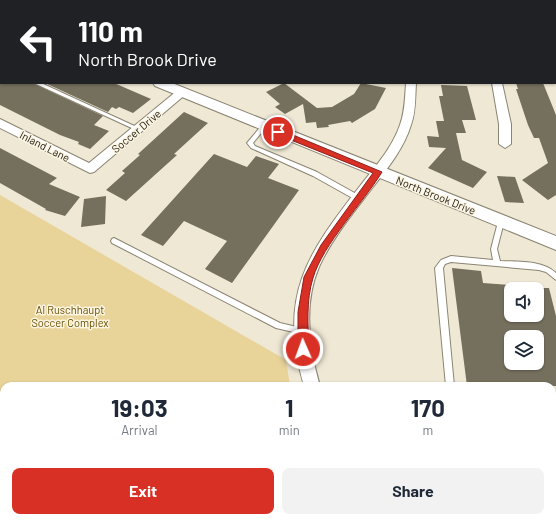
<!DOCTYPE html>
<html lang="en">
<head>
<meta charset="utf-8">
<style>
	:root { --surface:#fff; --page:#f2f2f3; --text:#1f2937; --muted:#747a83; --accent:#d93025 }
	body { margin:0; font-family:Barlow,sans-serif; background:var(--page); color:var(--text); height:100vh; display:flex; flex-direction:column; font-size:15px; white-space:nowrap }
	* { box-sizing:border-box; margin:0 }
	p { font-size:13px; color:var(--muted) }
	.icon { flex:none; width:22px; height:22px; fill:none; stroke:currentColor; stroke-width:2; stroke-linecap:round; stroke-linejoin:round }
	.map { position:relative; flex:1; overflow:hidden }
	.drawer { position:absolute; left:0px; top:382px; width:556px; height:140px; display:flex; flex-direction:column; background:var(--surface); border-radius:12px 12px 0 0; box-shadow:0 1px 3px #0004 }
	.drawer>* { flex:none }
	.hud { position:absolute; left:0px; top:0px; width:556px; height:84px; box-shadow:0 1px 3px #0004; background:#202124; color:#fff; overflow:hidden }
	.fabs { position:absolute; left:504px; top:282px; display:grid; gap:8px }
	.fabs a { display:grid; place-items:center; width:40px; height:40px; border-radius:8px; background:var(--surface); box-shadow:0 1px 3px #0004; font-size:20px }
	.pin { position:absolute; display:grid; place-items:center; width:34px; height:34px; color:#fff; margin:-17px; border:2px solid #fff; border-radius:50%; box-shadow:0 1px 4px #0007 }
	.me { position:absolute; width:44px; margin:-22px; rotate:358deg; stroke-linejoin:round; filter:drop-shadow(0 0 3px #0008) }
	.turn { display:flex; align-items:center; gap:14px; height:84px; padding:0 12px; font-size:18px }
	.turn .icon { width:52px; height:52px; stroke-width:2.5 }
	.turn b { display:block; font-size:28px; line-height:34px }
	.eta { display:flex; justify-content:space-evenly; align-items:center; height:68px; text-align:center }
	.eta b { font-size:24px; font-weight:700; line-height:28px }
	.cta { display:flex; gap:8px; margin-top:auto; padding:8px 12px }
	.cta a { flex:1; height:46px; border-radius:8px; background:var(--accent); color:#fff; font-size:16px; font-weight:700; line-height:46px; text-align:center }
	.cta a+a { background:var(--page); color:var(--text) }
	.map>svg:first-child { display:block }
	.green { fill:#e8d399 }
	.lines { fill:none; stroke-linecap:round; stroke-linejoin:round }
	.stream { stroke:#a89359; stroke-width:3 }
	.building { fill:#756f5e; fill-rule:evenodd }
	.service-casing { stroke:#8a8472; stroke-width:2 }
	.minor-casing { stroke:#8a8472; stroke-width:2 }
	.tertiary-casing { stroke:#8a8472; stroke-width:2 }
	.service { fill:#fff; fill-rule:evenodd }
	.minor { fill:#fff; fill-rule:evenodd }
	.tertiary { fill:#fff; fill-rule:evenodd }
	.route { fill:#d93025; stroke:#8d1f18 }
	.labels { text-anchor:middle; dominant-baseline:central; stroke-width:3; stroke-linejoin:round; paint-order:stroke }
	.street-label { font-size:11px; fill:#1e1b14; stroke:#fcf5e2 }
	.park-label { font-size:11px; fill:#675105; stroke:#fcf5e2 }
</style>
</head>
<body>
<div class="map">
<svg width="556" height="522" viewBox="0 0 556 522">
	<rect width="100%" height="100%" fill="#efe8d5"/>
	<path class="green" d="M0 195 286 360 290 386H4V518H349L351 522H0Z"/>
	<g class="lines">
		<path class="stream" d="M555 31 556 33"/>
	</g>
	<path class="building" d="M0 83H33L103 116 94 125 109 131 90 149 78 144 79 142 60 135 0 105Z
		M45 83H114L151 99 133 113 119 107 116 109 112 107 108 112Z
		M284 83 317 108 332 107 354 94 361 83 386 88 375 109 352 123 350 121 328 125 329 127 317 128 316 122 306 123 303 104 285 114 275 107 280 104 266 92Z
		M516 83H543L556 115V195L548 200 522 180 548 163 539 138H534L528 125 516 89H518Z
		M441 85 467 86 476 120H462L466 133H456L462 160 487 172 473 188 428 168 446 148 429 147 427 136 439 137 436 121H444L439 96H443Z
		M184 112 208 123 174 154 177 155 126 201 106 190 125 173 122 171 140 155 138 154Z
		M0 148 57 178 49 184 80 197 65 216 45 210 46 209 0 183Z
		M214 154 247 167 256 156 279 164 268 178 299 190 232 283 205 269 227 241 184 221 163 246 141 235Z
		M497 176 515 177 524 203 505 202Z
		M106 196 105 224 81 227 84 199Z
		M452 268 481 271 483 283 511 285V315H537V288H549L556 316V386H467ZM511 337H537V363H511Z"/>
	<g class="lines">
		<defs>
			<path id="service" d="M0 64H1V68H0Z
				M34 83H41L141 129 140 130H136Z
				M264 124 267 126 253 143 255 146 317 172 360 196 361 198 360 200H356L313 176 251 148 247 143 262 125Z
				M501 219 504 222 497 249 500 261C518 262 542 260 556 273V280L546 272 539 270 451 262 445 264 443 268 454 386H446L435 268 441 260 451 256 493 260 491 249 498 222Z
				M114 238 280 323 305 329 306 331 305 333 302 334 276 328 112 243 111 241 112 239Z
				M552 452 555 454 556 456V480L553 478 552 476Z"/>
			<path id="minor" d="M112 0H122L112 1Z
				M352 0H371V1H352Z
				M424 0H433L424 1Z
				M406 83H416C415 97 416 111 411 125 404 148 388 168 373 187 354 212 332 238 319 267 303 304 309 348 320 386H304C278 296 306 255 360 186 375 167 392 148 400 125 405 111 405 97 406 83Z
				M492 83H502L511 124V144L505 148 499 144V124Z
				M182 89 186 90 187 92 186 94 94 172 90 173 0 128V119L89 163 178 90Z
				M367 518H388L390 522H369Z"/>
			<path id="tertiary" d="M0 14H1V20H0Z
				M153 83H172L556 236V250L155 86Z"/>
		</defs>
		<use href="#service" class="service-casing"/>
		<use href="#minor" class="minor-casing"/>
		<use href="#tertiary" class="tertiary-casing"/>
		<use href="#service" class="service"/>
		<use href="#minor" class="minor"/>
		<use href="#tertiary" class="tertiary"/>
	</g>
	<path class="route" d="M276 130H281L382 172C363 203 323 244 313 278 306 301 308 325 309 349L307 352 303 353 300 352 298 349V312L304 277 321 245 373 173 276 134Z"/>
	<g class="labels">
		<g class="street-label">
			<text transform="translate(136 131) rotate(-40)">Soccer Drive</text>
			<text transform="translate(45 146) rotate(27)">Inland Lane</text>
			<text transform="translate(436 195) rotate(22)">North Brook Drive</text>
		</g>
		<g class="park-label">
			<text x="70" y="309">Al Ruschhaupt<tspan x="70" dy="13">Soccer Complex</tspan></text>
		</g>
	</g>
</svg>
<div class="fabs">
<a><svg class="icon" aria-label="sound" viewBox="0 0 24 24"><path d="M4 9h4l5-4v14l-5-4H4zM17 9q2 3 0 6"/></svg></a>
<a><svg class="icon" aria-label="layers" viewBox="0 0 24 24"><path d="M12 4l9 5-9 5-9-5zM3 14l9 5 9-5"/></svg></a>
</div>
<div class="pin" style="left:278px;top:132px;background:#d93025"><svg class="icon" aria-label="arrive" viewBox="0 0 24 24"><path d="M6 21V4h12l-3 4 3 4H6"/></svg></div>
<svg class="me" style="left:303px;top:349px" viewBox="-20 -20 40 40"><circle r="17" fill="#d93025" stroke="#fff" stroke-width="3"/><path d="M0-11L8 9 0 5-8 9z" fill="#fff"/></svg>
<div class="hud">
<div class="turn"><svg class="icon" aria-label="left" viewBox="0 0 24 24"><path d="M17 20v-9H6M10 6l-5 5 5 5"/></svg><div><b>110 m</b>North Brook Drive</div></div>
</div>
<section class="drawer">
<div class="eta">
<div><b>19:03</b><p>Arrival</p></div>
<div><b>1</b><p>min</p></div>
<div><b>170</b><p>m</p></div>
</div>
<div class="cta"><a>Exit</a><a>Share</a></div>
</section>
</div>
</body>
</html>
